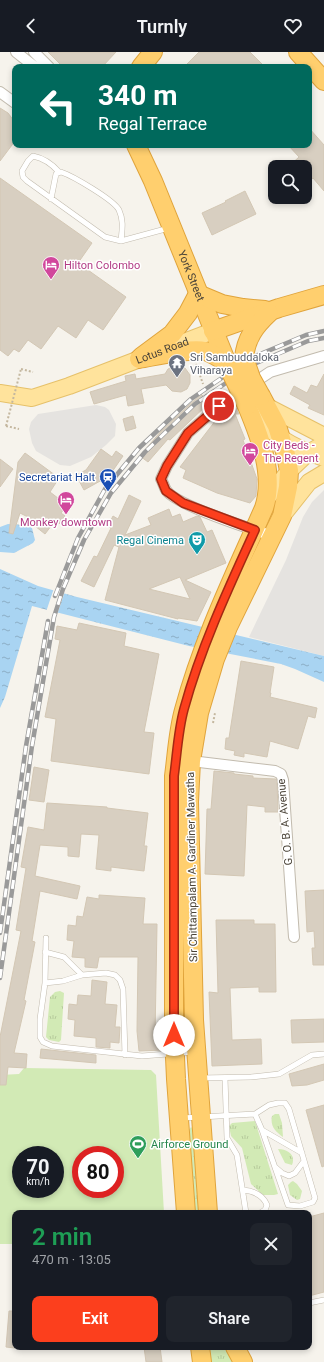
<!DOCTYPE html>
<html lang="en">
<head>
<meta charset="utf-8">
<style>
	:root { --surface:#171b24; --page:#20242c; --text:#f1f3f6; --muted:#9ea1a6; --accent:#fc3f1d }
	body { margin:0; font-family:Roboto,sans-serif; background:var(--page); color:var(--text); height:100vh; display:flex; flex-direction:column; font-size:15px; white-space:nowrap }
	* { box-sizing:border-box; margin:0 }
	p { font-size:13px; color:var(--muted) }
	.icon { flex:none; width:22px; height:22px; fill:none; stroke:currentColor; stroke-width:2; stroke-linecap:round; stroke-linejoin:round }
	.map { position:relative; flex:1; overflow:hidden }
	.side { position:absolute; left:12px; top:1158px; width:300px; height:140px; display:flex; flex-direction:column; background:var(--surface); border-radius:8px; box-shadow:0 2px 6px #0003 }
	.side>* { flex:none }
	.guide { position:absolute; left:12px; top:12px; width:300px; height:84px; border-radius:8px; box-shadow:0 2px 6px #0003; background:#00695c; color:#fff; overflow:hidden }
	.buttons { position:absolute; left:268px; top:108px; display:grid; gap:8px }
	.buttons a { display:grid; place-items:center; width:44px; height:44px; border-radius:8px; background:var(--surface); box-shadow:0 2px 6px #0003; font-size:20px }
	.speed { position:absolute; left:12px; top:1094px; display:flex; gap:8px; font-size:20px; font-weight:700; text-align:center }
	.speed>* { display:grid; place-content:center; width:52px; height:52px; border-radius:50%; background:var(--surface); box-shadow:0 2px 6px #0003; line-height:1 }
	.speed small { font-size:10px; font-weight:400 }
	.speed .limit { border:6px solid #d22; background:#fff; color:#111 }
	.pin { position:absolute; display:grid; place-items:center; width:34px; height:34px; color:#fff; margin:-17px; border:2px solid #fff; border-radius:50%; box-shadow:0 1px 4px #0007 }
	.me { position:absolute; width:44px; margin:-22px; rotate:0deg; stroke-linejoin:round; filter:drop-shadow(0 0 3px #0008) }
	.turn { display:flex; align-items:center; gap:14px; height:84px; padding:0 20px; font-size:18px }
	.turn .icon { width:52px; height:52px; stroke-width:2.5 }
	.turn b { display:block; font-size:28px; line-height:34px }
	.round { display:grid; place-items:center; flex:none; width:42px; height:42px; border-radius:8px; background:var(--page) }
	.head { display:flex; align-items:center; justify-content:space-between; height:68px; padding:0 20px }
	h1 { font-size:24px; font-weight:600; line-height:30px; color:#1e9e55 }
	.button { display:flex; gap:8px; margin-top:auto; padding:8px 20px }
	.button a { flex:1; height:46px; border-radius:8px; background:var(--accent); color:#fff; font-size:16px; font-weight:600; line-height:46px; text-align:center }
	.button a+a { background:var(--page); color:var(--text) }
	header { display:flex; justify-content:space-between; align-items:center; height:52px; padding:0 20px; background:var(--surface); font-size:18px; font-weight:600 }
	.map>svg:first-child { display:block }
	.grass { fill:url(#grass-tufts) }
	.garden { fill:#d2eab5; fill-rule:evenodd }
	.parking { fill:#e5e3e0 }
	.water { fill:url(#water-ripples) }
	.pier { fill:#f6f3ec }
	.building { fill:#d8cfc1; stroke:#d3c7b4; fill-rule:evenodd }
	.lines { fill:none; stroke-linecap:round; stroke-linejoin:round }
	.lane-casing { stroke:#c2bbae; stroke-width:6 }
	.street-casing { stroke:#c2bbae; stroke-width:12 }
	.primary-casing { stroke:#e6c16a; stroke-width:18 }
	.highway-casing { stroke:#e0a43c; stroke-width:20 }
	.path { stroke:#c4b79f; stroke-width:2; stroke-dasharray:2 2; stroke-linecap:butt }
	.lane { stroke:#fff; stroke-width:5 }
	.street { stroke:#fff; stroke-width:10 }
	.primary { stroke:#ffe39c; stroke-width:16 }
	.highway { stroke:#ffcf6e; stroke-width:18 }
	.rail-casing { stroke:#9a9a9a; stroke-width:4.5 }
	.rail { stroke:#fff; stroke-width:3; stroke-dasharray:9; stroke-linecap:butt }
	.highway-bridge-casing { stroke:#e0a43c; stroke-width:20; stroke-linecap:butt }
	.path-bridge { stroke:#c4b79f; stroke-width:2; stroke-dasharray:2 2; stroke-linecap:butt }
	.highway-bridge { stroke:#ffcf6e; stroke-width:18 }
	.route-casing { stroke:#a42913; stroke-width:10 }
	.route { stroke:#fc3f1d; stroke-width:7 }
	.labels { text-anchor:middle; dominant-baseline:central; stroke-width:3; stroke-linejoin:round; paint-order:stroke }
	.hotel-label { font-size:11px; fill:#b23c85; stroke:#fff; text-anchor:start }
	.street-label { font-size:11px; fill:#4b4439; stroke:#fff }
	.worship-label { font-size:11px; fill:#5b616d; stroke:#fff; text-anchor:start }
	.transit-label { font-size:11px; fill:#164399; stroke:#fff; text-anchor:end }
	.culture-label { font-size:11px; fill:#0d838f; stroke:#fff; text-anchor:end }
	.leisure-label { font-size:11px; fill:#27864d; stroke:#fff; text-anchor:start }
</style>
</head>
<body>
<header><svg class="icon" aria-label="back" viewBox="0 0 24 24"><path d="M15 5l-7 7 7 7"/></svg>Turnly<svg class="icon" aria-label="heart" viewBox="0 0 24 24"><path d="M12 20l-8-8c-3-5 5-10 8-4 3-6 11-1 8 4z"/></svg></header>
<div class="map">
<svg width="324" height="1310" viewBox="0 0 324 1310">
	<defs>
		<pattern id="grass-tufts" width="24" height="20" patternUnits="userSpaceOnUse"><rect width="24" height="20" fill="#d2eab5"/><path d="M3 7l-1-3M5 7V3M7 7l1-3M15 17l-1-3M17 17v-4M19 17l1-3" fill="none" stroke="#b6ca9c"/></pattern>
		<pattern id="water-ripples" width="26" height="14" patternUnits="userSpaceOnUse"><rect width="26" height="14" fill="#a9d4f2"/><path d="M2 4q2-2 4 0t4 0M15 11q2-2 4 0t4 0" fill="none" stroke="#8caec5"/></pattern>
	</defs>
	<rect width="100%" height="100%" fill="#f6f3ec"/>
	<path class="grass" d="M60 939 64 941 61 988 59 990 49 988 46 985 50 945 55 940Z
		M275 1062H279L282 1071 283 1085C275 1079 270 1074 272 1064Z
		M255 1069 278 1142 274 1143H263L251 1132 242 1096 231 1084 229 1074 232 1071Z
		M191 1075 193 1077 200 1161H194L189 1078Z
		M278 1097C288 1097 296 1103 292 1113L285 1111Z
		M293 1129 297 1132 302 1139 300 1147 297 1148 290 1143 288 1133 291 1130Z
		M205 1295H225L236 1310H207Z"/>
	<path class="garden" d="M24 1016 151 1018 156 1023 164 1161H15V1192H0V1023L19 1022ZM21 1103H55V1137H21ZM81 1103H115V1137H81Z"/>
	<path class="parking" d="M96 353 105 355 109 358 116 372 115 384 106 393 91 405 70 414 60 413 36 399 32 391 29 377 31 370 38 362Z
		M324 438V604L249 585 286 508 303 465 312 450Z"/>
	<path class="water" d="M8 472 25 473 32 476 35 488 33 491 14 501 0 500V475Z
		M0 517 38 534 77 545 324 604V630L295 617 281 612 189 594 32 554 5 645 0 656Z"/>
	<path class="pier" d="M54 536 65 539 57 563 46 560Z"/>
	<path class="building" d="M48 0H116L102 15H63Z
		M199 0H250L265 15H184Z
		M0 56 8 61 14 69 15 74V89L0 109Z
		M309 76 324 93V139L313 126 305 133V115H288L299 105 288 93H309Z
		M0 126 92 191 78 211 126 245 103 278 88 268 76 286 58 274 41 297 28 288 19 300 14 297 8 304 0 298Z
		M245 139 256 162 212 183 202 161 226 150 225 149Z
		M176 314 185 316 190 323V331L187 337 181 340 172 339 166 333 141 337 144 351 128 354 126 343 94 352 90 340 126 329 125 324 135 322 136 327 165 322 168 317Z
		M324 322V363L308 356 310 353 290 342 294 334 307 341 311 333 317 335Z
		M201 342 209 351 170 388 168 387 148 410 140 404 161 379Z
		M234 352 239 362H235L245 387 243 388 257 427 256 444 250 451 217 441 183 426 186 418 180 415 219 364 229 365 228 356Z
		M133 364 136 376 126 379 123 367Z
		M101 397 112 405 116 399 123 404 105 430 102 428 84 438 76 423 86 418Z
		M25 401 59 426 50 440 67 453 61 461 65 464 59 472 55 469 45 482 35 474 38 470 20 461 13 482 9 481 18 410Z
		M0 407 13 417 0 435Z
		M129 443 141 449 125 483 151 473 148 466 169 457 172 465 180 462 183 470 197 464 200 465 207 480 212 478 226 511 185 528 211 540 197 569 178 566V567L105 548 119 495 114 493 94 535 81 529 94 504 97 505 111 476 108 474 113 464 118 467ZM180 525 190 547 149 537Z
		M79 571 126 581 124 594 159 602 144 680 154 681 149 722 51 709 56 667 45 665 60 588 55 587 57 574 77 578Z
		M241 609 274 615 270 641H271L270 645 317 656 315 666 308 664 298 697 270 689 267 705 244 701V705L234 703 235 699 225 697 226 686H229Z
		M34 715 49 718 44 750 29 748Z
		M214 719 234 721V722L253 724V726L276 727 277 729 278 760H265V755L247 753 244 824 205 822 207 757H211Z
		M47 751 107 755V756L148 761 144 794H147L144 819 111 815V819L96 817 99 783 81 782 79 805 68 804V795L40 793 35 824 80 834 77 847 40 839 32 889 35 890 24 948 26 949 14 1001 27 1002 26 1016 8 1015 6 1033H0V985L21 879 16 878 26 816 21 815 28 775 44 778Z
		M324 838V913H313L312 896H315L314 879 307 880 305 839Z
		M99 843 145 846 143 872H157L155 986 163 985V998L139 999 137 979 138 905H99L97 916 85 915V906L72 905 74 889 67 888 68 873 76 874 77 864 83 865 87 845 99 847Z
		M216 868H254V872H275L276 940H259V935L230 936 232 988 261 987 262 1012 212 1014 209 940 218 941Z
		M92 928 107 930 105 952 117 953 115 975H120L119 991 110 990V996L96 995V986L74 984 75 968 68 967 69 952 77 953 78 943 91 944Z
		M324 967V990L292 991 291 968Z
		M41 997 96 1003V1011L40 1006Z
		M324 1012V1028L307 1033 292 1034 289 1022Z
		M324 1053V1114L322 1115 306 1058Z
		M324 1161V1240L309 1244V1165Z
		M9 1259H15V1296L6 1295Z
		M144 1295H160L162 1310H146Z"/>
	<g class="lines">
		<defs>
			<path id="lane" d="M59 120C52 112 43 106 33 104L28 109 22 119 23 125 27 129 105 185 121 189 169 176
				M51 147 56 122 61 120C73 124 114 148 119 158 124 169 122 178 121 189
				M46 886 45 931 40 967V985L43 990 52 994 142 1004 193 1000
				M45 900 64 905 82 923
				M45 931 63 929 82 923 106 921 115 923 120 928 123 937 125 1003
				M201 1026 251 1025 279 1022 312 1003 324 1002
				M225 1026 227 1086 237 1103 246 1161
				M182 1066 255 1062 269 1053 278 1051H285L289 1057 315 1146 313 1150 300 1154 288 1153 262 1078 255 1062
				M262 1078 302 1101
				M275 1115 282 1121 289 1124 295 1121 304 1109
				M243 1138C254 1139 263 1143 267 1153L265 1158 260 1161
				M309 1251 324 1248"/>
			<path id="street" d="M16 0 35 15
				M34 0 49 15
				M0 40 15 51
				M273 484C254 478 175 453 166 438 164 435 163 430 161 427L167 414 188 381 219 354 270 320 324 304
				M191 709 275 719 281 722 283 728 294 885"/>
			<g id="primary">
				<path id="s1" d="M0 341 32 346 69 334 213 279"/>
				<path d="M268 355 324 384"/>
				<path d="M250 357C273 384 291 395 324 406"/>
				<path d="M268 445 289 419 308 401 324 392"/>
				<path d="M282 464 309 430 324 421"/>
			</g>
			<g id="highway">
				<path d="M298 0 324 29"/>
				<path d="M141 15 153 0"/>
				<path id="s2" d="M136 93 153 129 229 316"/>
				<path d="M198 242 222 252 243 256 265 258"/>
				<path d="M213 279 279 256 324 243"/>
				<path d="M141 305 172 282 188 261 198 242"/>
				<path d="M244 306C246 286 255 274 269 261"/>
				<path d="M139 307C156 304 189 296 205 299 213 301 220 307 227 311"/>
				<path d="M186 1161 176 1027 174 983V724C177 702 178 679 184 658 203 587 235 522 264 456 275 423 260 385 247 354"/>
				<path d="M208 1161 194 968 189 750 191 709 199 661 215 607 228 575 282 464 288 435 289 419 286 403 277 374 261 344"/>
				<path d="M200 1295 202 1310"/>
				<path d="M235 1295 243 1310"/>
			</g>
		</defs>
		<use href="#lane" class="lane-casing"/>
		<use href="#street" class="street-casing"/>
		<use href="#primary" class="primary-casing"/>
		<use href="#highway" class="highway-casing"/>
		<path class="path" d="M196 312 203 332
			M21 317 33 320
			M6 374 19 377
			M213 671 215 661"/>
		<use href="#lane" class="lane"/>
		<use href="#street" class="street"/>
		<use href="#primary" class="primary"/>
		<use href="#highway" class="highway"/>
		<defs>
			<path id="rail" d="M55 544 78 486 105 437 139 396 191 347 251 306 306 283 324 279
				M0 881 26 694 48 569
				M0 926 32 694 54 565 63 537 84 488 111 441 145 400 195 352 254 312 308 289 324 286"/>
		</defs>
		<use href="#rail" class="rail-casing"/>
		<use href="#rail" class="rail"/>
		<defs>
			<path id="highway-bridge" d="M244 306 251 326 261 344
				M229 316 247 354"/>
		</defs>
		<use href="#highway-bridge" class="highway-bridge-casing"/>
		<path class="path-bridge" d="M6 374 21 317"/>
		<use href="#highway-bridge" class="highway-bridge"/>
	</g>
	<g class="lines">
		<defs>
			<path id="route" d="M174 983V724C177 702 178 679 184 657 201 595 228 537 255 478L183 451 166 439 161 427 167 414 188 381 219 354"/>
		</defs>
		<use href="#route" class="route-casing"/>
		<use href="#route" class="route"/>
	</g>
	<defs>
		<symbol id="hotel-pin" viewBox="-11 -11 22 30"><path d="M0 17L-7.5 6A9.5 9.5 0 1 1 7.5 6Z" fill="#d1479c" stroke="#fff"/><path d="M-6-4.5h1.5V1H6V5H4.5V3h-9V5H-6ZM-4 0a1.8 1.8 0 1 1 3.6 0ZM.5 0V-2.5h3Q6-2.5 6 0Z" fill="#fff"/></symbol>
		<symbol id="temple-pin" viewBox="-11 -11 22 30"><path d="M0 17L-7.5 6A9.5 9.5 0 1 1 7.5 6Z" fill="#6b7280" stroke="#fff"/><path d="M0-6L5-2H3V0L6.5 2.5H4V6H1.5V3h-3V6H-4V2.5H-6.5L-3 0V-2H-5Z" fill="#fff"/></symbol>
		<symbol id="station-pin" viewBox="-11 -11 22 30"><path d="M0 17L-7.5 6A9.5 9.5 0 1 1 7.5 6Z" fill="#1a4fb4" stroke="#fff"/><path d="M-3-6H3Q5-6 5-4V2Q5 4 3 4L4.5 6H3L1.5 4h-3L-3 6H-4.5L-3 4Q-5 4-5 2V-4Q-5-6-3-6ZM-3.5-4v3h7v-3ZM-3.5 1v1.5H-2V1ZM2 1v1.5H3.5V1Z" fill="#fff"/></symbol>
		<symbol id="theatre-pin" viewBox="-11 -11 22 30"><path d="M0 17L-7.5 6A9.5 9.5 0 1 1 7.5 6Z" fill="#0f9aa8" stroke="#fff"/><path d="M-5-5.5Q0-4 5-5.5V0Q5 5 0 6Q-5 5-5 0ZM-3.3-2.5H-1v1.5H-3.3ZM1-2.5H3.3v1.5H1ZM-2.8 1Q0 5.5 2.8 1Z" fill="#fff"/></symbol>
		<symbol id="stadium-pin" viewBox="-11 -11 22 30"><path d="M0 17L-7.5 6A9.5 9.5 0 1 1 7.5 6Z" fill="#2e9e5b" stroke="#fff"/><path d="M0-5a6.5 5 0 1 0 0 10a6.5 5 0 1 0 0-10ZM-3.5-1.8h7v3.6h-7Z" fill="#fff"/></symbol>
	</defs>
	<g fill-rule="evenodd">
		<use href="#hotel-pin" x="41" y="203" width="20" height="27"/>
		<use href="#temple-pin" x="167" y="301" width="20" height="27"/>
		<use href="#hotel-pin" x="240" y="389" width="20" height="27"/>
		<use href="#station-pin" x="98" y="415" width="20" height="27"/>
		<use href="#hotel-pin" x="56" y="438" width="20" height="27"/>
		<use href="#theatre-pin" x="187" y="478" width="20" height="27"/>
		<use href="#stadium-pin" x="128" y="1082" width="20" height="27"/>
	</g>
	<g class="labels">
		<g class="hotel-label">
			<text x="64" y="213">Hilton Colombo</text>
			<text x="263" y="393">City Beds -<tspan x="263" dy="13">The Regent</tspan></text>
			<text x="66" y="470" text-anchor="middle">Monkey downtown</text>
		</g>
		<g class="street-label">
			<text stroke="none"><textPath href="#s2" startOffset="142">York Street</textPath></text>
			<text stroke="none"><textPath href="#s1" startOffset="171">Lotus Road</textPath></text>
			<text transform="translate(285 770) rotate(-95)">G. O. B. A. Avenue</text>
			<text transform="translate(192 815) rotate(-91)">Sir Chittampalam A. Gardiner Mawatha</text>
		</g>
		<g class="worship-label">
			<text x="190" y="305">Sri Sambuddaloka<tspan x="190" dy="13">Viharaya</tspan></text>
		</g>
		<g class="transit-label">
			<text x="95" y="425">Secretariat Halt</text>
		</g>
		<g class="culture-label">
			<text x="184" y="488">Regal Cinema</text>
		</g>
		<g class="leisure-label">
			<text x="151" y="1092">Airforce Ground</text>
		</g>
	</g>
</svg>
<div class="buttons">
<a><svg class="icon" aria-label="search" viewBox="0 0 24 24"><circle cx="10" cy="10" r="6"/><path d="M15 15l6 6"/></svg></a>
</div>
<div class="speed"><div>70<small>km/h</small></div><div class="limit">80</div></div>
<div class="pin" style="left:219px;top:354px;background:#d93025"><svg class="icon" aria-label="arrive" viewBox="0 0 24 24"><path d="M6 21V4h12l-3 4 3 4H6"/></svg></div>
<svg class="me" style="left:174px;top:983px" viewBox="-20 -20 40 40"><circle r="19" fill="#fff"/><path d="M0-13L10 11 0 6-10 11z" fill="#fc3f1d"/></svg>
<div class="guide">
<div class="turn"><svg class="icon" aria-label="left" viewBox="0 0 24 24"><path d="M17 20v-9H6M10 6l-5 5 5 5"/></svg><div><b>340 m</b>Regal Terrace</div></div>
</div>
<section class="side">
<div class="head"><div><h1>2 min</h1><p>470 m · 13:05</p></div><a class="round"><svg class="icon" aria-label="close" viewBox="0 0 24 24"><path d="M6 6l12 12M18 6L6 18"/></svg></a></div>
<div class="button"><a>Exit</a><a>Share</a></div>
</section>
</div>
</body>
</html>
